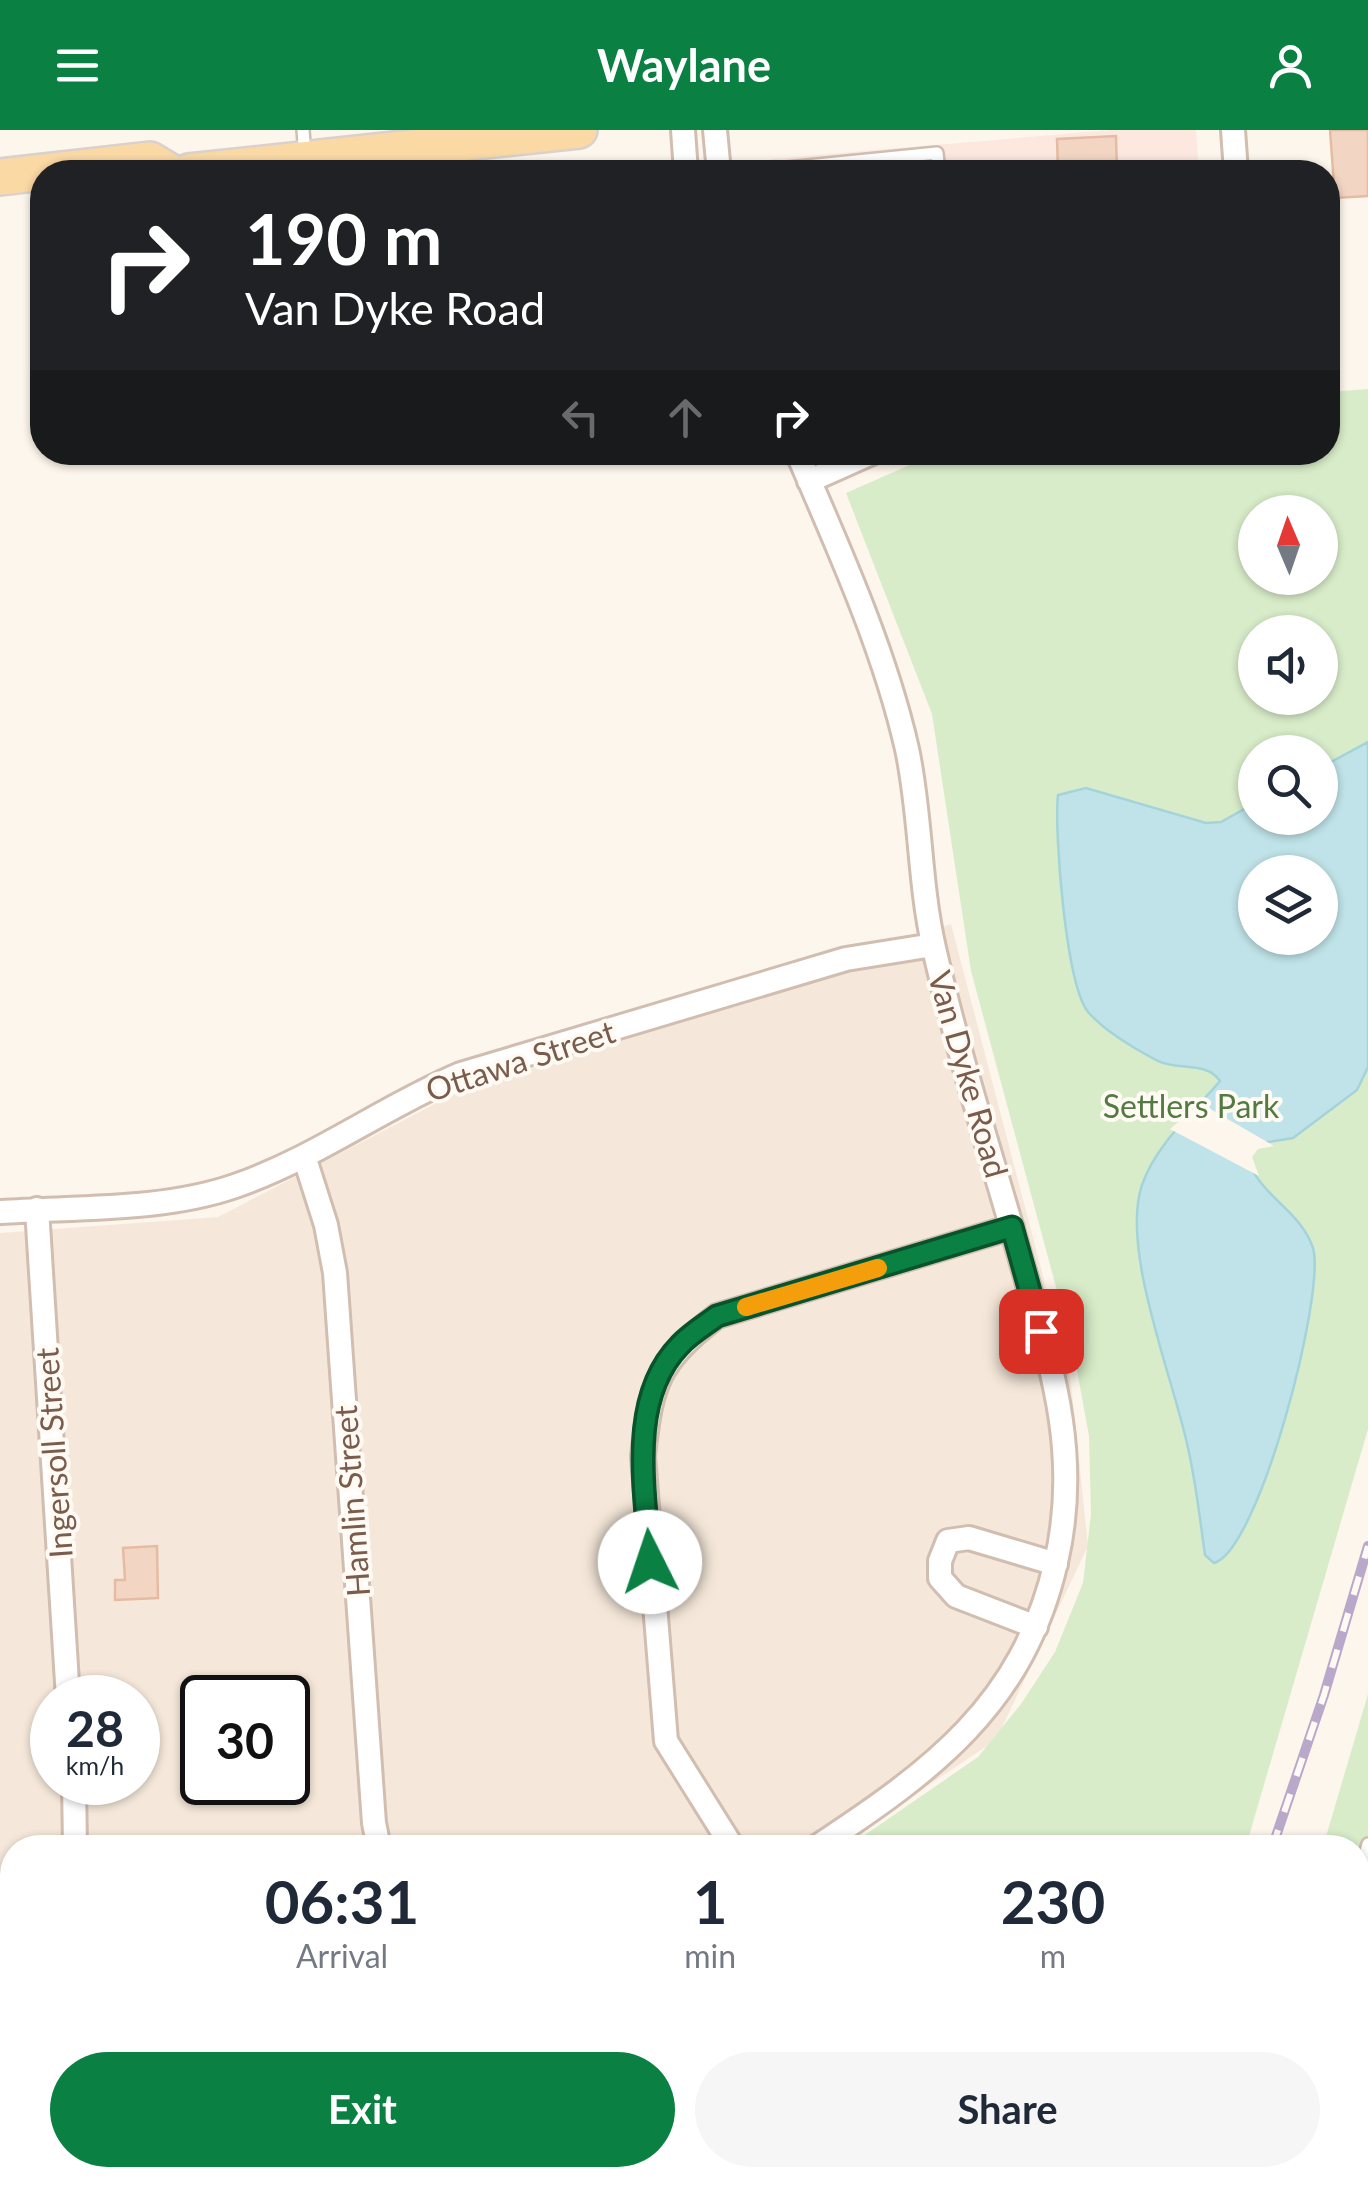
<!DOCTYPE html>
<html lang="en">
<head>
<meta charset="utf-8">
<style>
	:root { --surface:#fff; --page:#f6f6f7; --text:#1f2937; --muted:#747a83; --accent:#0b8043 }
	body { margin:0; font-family:Lato,sans-serif; background:var(--page); color:var(--text); height:100vh; display:flex; flex-direction:column; font-size:38px; white-space:nowrap }
	* { box-sizing:border-box; margin:0 }
	p { font-size:32px; color:var(--muted) }
	.icon { flex:none; width:55px; height:55px; fill:none; stroke:currentColor; stroke-width:2; stroke-linecap:round; stroke-linejoin:round }
	.map { position:relative; flex:1; overflow:hidden }
	.details { position:absolute; left:0px; top:1705px; width:1370px; height:352px; display:flex; flex-direction:column; background:var(--surface); border-radius:40px 40px 0 0; box-shadow:0 2px 8px #0004 }
	.details>* { flex:none }
	.top-card { position:absolute; left:30px; top:30px; width:1310px; height:305px; border-radius:40px; box-shadow:0 2px 8px #0004; background:#202124; color:#fff; overflow:hidden }
	.needle { width:65px; rotate:358deg }
	.buttons { position:absolute; left:1238px; top:365px; display:grid; gap:20px }
	.buttons a { display:grid; place-items:center; width:100px; height:100px; border-radius:50%; background:var(--surface); box-shadow:0 2px 8px #0004; font-size:50px }
	.speed { position:absolute; left:30px; top:1545px; display:flex; gap:20px; font-size:50px; font-weight:700; text-align:center }
	.speed>* { display:grid; place-content:center; width:130px; height:130px; border-radius:50%; background:var(--surface); box-shadow:0 2px 8px #0004; line-height:1 }
	.speed small { font-size:25px; font-weight:400 }
	.speed .limit { border:5px solid #111; border-radius:15px; background:#fff; color:#111 }
	.pin { position:absolute; display:grid; place-items:center; width:85px; height:85px; color:#fff; margin:-42px; border-radius:20px; box-shadow:0 5px 15px #0006 }
	.me { position:absolute; width:110px; margin:-55px; rotate:356deg; stroke-linejoin:round; filter:drop-shadow(0 0 8px #0008) }
	.turn { display:flex; align-items:center; gap:35px; height:210px; padding:0 50px; font-size:45px }
	.turn .icon { width:130px; height:130px; stroke-width:2.5 }
	.turn b { display:block; font-size:70px; line-height:85px }
	.lanes { display:flex; align-items:center; height:95px; padding:0 50px; background:#0003; justify-content:center; gap:50px; direction:ltr }
	.lanes .off { opacity:.35 }
	.eta { display:flex; justify-content:space-evenly; align-items:center; height:170px; text-align:center }
	.eta b { font-size:60px; font-weight:700; line-height:70px }
	.cta { display:flex; gap:20px; margin-top:auto; padding:20px 50px }
	.cta a { flex:1; height:115px; border-radius:60px; background:var(--accent); color:#fff; font-size:40px; font-weight:700; line-height:115px; text-align:center }
	.cta a+a { background:var(--page); color:var(--text) }
	header { display:flex; justify-content:space-between; align-items:center; height:130px; padding:0 50px; background:var(--accent); color:#fff; font-size:45px; font-weight:700 }
	.map>svg:first-child { display:block }
	.residential { fill:#f5e8da; fill-rule:evenodd }
	.commercial { fill:#fde8e0 }
	.green { fill:#d8ecc9; fill-rule:evenodd }
	.water { fill:#bfe3e8; stroke:#a5d3da; stroke-width:2.5; fill-rule:evenodd }
	.pier { fill:#fdf6ec }
	.building { fill:#f3d5c3; stroke:#e6bba3; stroke-width:2.5 }
	.lines { fill:none; stroke-linecap:round; stroke-linejoin:round }
	.service-casing { stroke:#d1beb0; stroke-width:16 }
	.minor-casing { stroke:#d1beb0; stroke-width:28 }
	.primary-casing { stroke:#dad1cd; stroke-width:40 }
	.service { stroke:#fff; stroke-width:11 }
	.minor { stroke:#fff; stroke-width:22 }
	.primary { stroke:#fbd9a5; stroke-width:35 }
	.rail-casing { stroke:#b9a8c9; stroke-width:10 }
	.rail { stroke:#fffaf3; stroke-width:6; stroke-dasharray:19; stroke-linecap:butt }
	.route-casing { stroke:#07532c; stroke-width:25 }
	.route { stroke:#0b8043; stroke-width:18 }
	.slow { stroke:#f59e0b; stroke-width:18 }
	.labels { text-anchor:middle; dominant-baseline:central; stroke-width:8; stroke-linejoin:round; paint-order:stroke }
	.street-label { font-size:32px; fill:#7a5c4d; stroke:#fffaf3 }
	.park-label { font-size:32px; fill:#537a41; stroke:#fffaf3 }
</style>
</head>
<body>
<header><svg class="icon" aria-label="menu" viewBox="0 0 24 24"><path d="M4 6h16M4 12h16M4 18h16"/></svg>Waylane<svg class="icon" aria-label="person" viewBox="0 0 24 24"><circle cx="12" cy="8" r="4"/><path d="M4 21q1-7 8-7t8 7"/></svg></header>
<div class="map">
<svg width="1368" height="2056" viewBox="0 0 1368 2056">
	<rect width="100%" height="100%" fill="#fdf6ec"/>
	<path class="residential" d="M951 794 1071 1253 1088 1416 996 1610 836 1717 12 1718V2045H519L516 2056H0V1103L218 1087 454 964ZM52 1568H138V1652H52ZM202 1568H288V1652H202Z"/>
	<path class="commercial" d="M1111 0H1196L1199 42H760L771 29Z"/>
	<path class="green" d="M1368 259V1299L1249 1706 1243 1718H846L978 1627 1021 1574 1055 1522 1083 1453 1091 1384 1089 1306 1074 1224 971 841 932 584 846 363 937 323 1328 322V262ZM1255 382H1320V448H1255ZM1255 502H1320V568H1255ZM1255 622H1320V688H1255ZM1255 742H1320V808H1255Z
		M1368 1564V2056H1108L1117 2045H1358V1718L1323 1717Z
		M524 2045H1107L1101 2056H521Z"/>
	<path class="water" d="M1368 612V937L1357 960 1293 1008 1256 1014 1247 1026C1257 1065 1301 1080 1313 1118 1326 1163 1259 1421 1214 1433L1205 1425C1200 1389 1196 1353 1188 1318 1174 1250 1120 1120 1142 1055 1156 1014 1193 983 1220 951 1207 931 1178 941 1158 931 1137 920 1105 901 1089 883 1066 858 1054 702 1058 665L1086 658 1206 693 1221 692 1255 673V688H1320V638ZM1255 742H1320V808H1255Z"/>
	<path class="pier" d="M1200 973 1274 1016 1258 1019 1252 1027 1259 1046 1170 999Z"/>
	<path class="building" d="M1330 0H1368V66L1335 68Z
		M1116 6 1117 42H1058L1057 9Z
		M157 1416 158 1468 115 1470V1450H125L123 1418Z"/>
	<g class="lines">
		<defs>
			<path id="service" d="M303 0 305 26
				M783 42 787 38 937 23 939 42
				M1358 1750 1368 1714
				M1355 2045 1359 2056"/>
			<path id="minor" d="M683 0 686 42
				M715 0 719 42
				M1233 0 1236 42
				M797 322C838 417 884 518 907 619 921 684 919 753 934 818 957 920 990 1021 1019 1123 1049 1229 1082 1320 1056 1432 1023 1575 932 1641 815 1718
				M809 351 874 322
				M305 1029 326 1095 335 1143 374 1693 379 1718
				M37 1079 68 1568
				M0 1082C76 1077 163 1081 235 1056 316 1028 383 977 461 944L846 829 933 815
				M1036 1497 956 1466 940 1448V1431L948 1411 969 1408 1056 1434
				M74 1652 75 1718
				M733 1718 666 1611 643 1326C651 1253 657 1232 717 1186L1012 1097
				M2 1961 12 1931
				M231 2045 261 2056
				M496 2056 499 2045"/>
			<path id="primary" d="M189 42 579 0
				M0 47 150 30 170 42"/>
		</defs>
		<use href="#service" class="service-casing"/>
		<use href="#minor" class="minor-casing"/>
		<use href="#primary" class="primary-casing"/>
		<use href="#service" class="service"/>
		<use href="#minor" class="minor"/>
		<use href="#primary" class="primary"/>
		<defs>
			<path id="rail" d="M1272 1718 1324 1565 1368 1416
				M1120 2056 1126 2045"/>
		</defs>
		<use href="#rail" class="rail-casing"/>
		<use href="#rail" class="rail"/>
	</g>
	<g class="lines">
		<defs>
			<path id="route" d="M650 1432C646 1364 626 1270 680 1215 690 1204 705 1195 717 1186L1012 1097 1041 1201"/>
		</defs>
		<use href="#route" class="route-casing"/>
		<use href="#route" class="route"/>
		<path class="slow" d="M746 1177 878 1138"/>
	</g>
	<g class="labels">
		<g class="street-label">
			<text transform="translate(520 930) rotate(-18)">Ottawa Street</text>
			<text transform="translate(969 944) rotate(74)">Van Dyke Road</text>
			<text transform="translate(53 1323) rotate(-94)">Ingersoll Street</text>
			<text transform="translate(351 1371) rotate(-94)">Hamlin Street</text>
		</g>
		<g class="park-label">
			<text x="1191" y="975">Settlers Park</text>
		</g>
	</g>
</svg>
<div class="buttons">
<a><svg class="needle" viewBox="-14 -14 28 28"><path d="M0-13l5 13h-10z" fill="#e53935"/><path d="M0 13l5-13h-10z" fill="#747a83"/></svg></a>
<a><svg class="icon" aria-label="sound" viewBox="0 0 24 24"><path d="M4 9h4l5-4v14l-5-4H4zM17 9q2 3 0 6"/></svg></a>
<a><svg class="icon" aria-label="search" viewBox="0 0 24 24"><circle cx="10" cy="10" r="6"/><path d="M15 15l6 6"/></svg></a>
<a><svg class="icon" aria-label="layers" viewBox="0 0 24 24"><path d="M12 4l9 5-9 5-9-5zM3 14l9 5 9-5"/></svg></a>
</div>
<div class="speed"><div>28<small>km/h</small></div><div class="limit">30</div></div>
<div class="pin" style="left:1041px;top:1201px;background:#d93025"><svg class="icon" aria-label="arrive" viewBox="0 0 24 24"><path d="M6 21V4h12l-3 4 3 4H6"/></svg></div>
<svg class="me" style="left:650px;top:1432px" viewBox="-20 -20 40 40"><circle r="19" fill="#fff"/><path d="M0-13L10 11 0 6-10 11z" fill="#0b8043"/></svg>
<div class="top-card">
<div class="turn"><svg class="icon" aria-label="right" viewBox="0 0 24 24"><path d="M7 20v-9h11M14 6l5 5-5 5"/></svg><div><b>190 m</b>Van Dyke Road</div></div>
<div class="lanes"><svg class="icon off" aria-label="left" viewBox="0 0 24 24"><path d="M17 20v-9H6M10 6l-5 5 5 5"/></svg><svg class="icon off" aria-label="ahead" viewBox="0 0 24 24"><path d="M12 20V5M6 11l6-6 6 6"/></svg><svg class="icon" aria-label="right" viewBox="0 0 24 24"><path d="M7 20v-9h11M14 6l5 5-5 5"/></svg></div>
</div>
<section class="details">
<div class="eta">
<div><b>06:31</b><p>Arrival</p></div>
<div><b>1</b><p>min</p></div>
<div><b>230</b><p>m</p></div>
</div>
<div class="cta"><a>Exit</a><a>Share</a></div>
</section>
</div>
</body>
</html>
